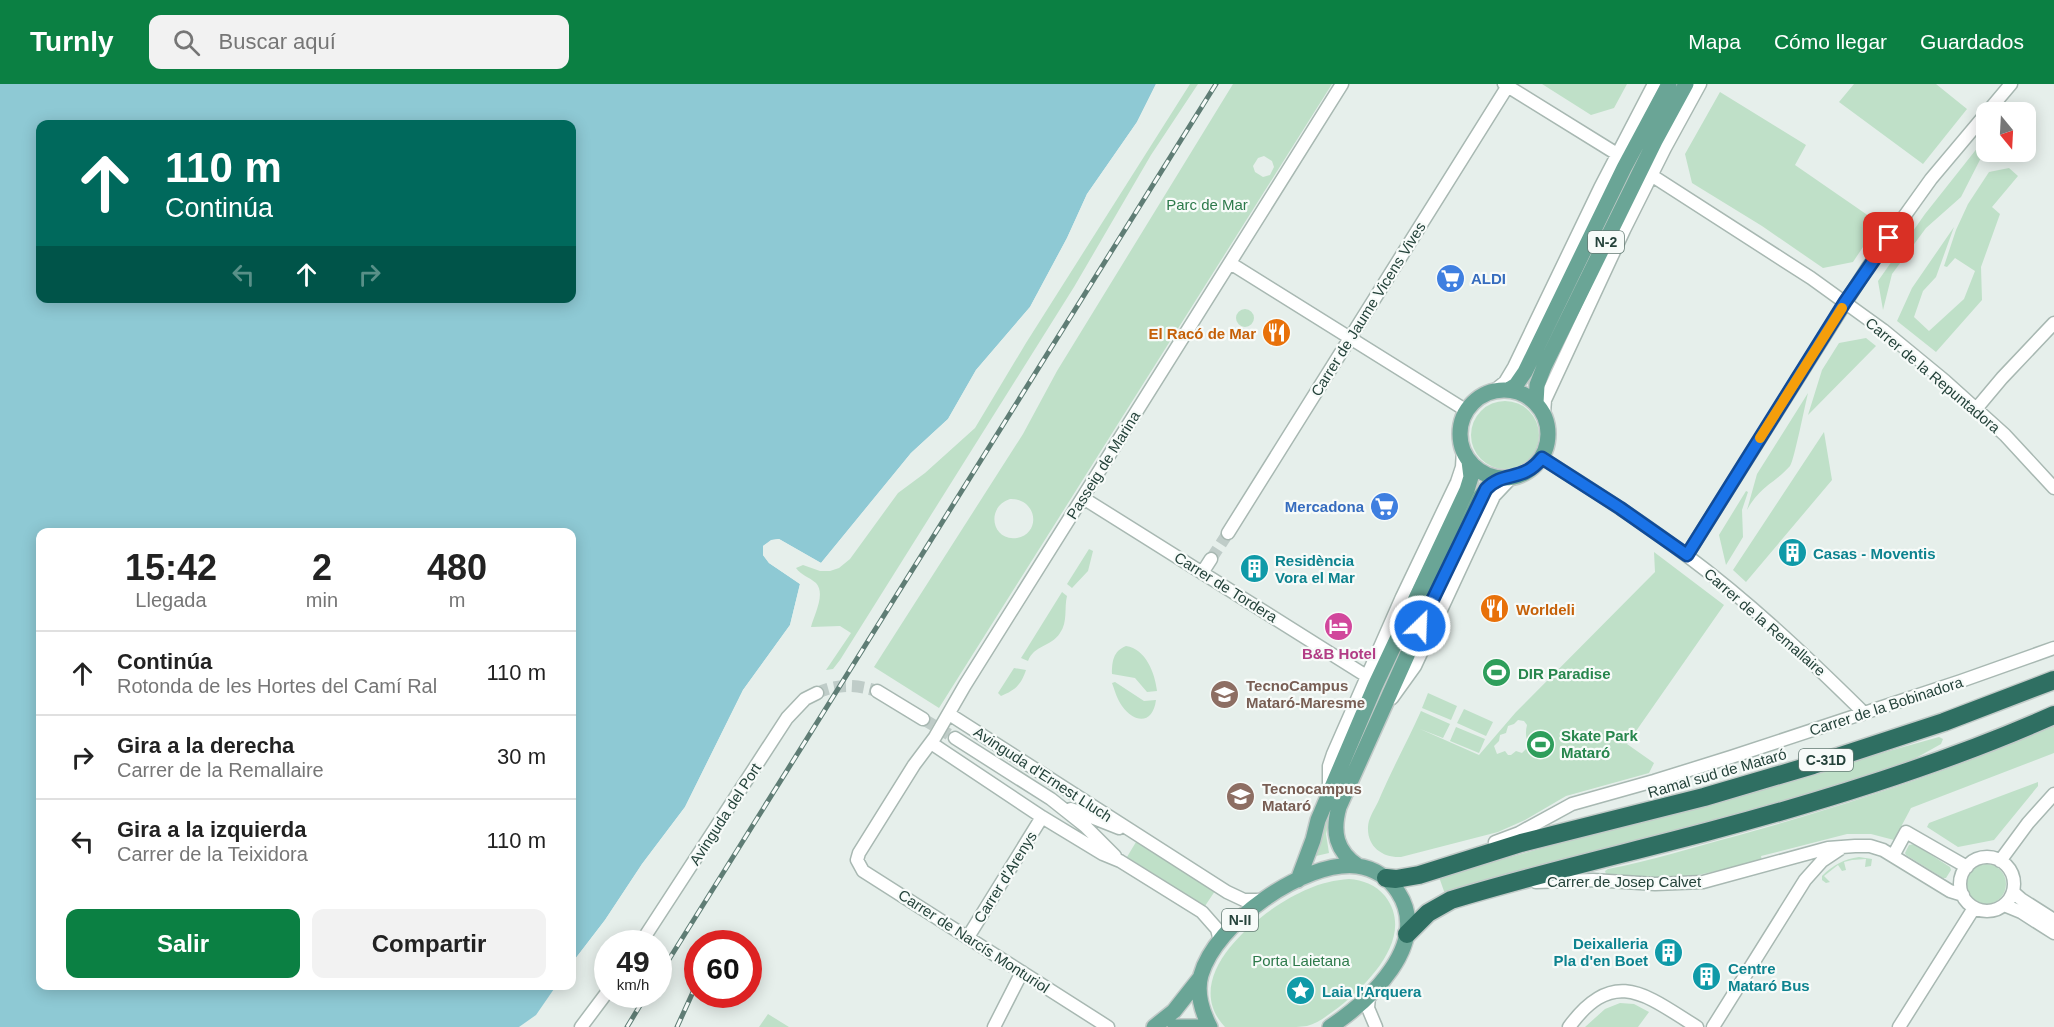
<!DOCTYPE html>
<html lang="es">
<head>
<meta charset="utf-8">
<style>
	:root { --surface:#fff; --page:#f2f2f2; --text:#222; --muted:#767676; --line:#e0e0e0; --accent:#0b8043 }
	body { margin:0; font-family:Arial,sans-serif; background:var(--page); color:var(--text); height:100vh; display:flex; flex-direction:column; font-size:22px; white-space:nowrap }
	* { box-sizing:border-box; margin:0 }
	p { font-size:20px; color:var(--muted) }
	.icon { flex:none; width:33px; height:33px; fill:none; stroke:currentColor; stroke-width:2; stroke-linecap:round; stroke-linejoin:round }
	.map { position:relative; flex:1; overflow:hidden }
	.panel { position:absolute; left:36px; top:444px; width:540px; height:462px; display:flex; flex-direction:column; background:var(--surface); border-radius:12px; box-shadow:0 3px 15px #0003 }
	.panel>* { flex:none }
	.top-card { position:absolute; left:36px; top:36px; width:540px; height:183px; border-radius:12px; box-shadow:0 3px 15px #0003; background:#00695c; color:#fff; overflow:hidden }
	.needle { width:39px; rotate:162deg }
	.controls { position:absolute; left:1976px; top:18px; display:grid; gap:12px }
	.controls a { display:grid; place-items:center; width:60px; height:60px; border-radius:12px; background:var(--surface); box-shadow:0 3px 15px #0003; font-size:30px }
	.speed { position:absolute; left:594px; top:846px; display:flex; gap:12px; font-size:30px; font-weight:700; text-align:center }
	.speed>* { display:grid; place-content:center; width:78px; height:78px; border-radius:50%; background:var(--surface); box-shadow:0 3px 15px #0003; line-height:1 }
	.speed small { font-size:15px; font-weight:400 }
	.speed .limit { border:9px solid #d22; background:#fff; color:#111 }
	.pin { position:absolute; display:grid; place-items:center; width:51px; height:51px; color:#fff; margin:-26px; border-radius:12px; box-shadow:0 3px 9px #0006 }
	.me { position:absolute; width:66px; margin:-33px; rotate:24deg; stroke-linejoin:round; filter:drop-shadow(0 0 4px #0008) }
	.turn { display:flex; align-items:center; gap:21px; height:126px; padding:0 30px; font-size:27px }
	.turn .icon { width:78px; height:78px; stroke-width:2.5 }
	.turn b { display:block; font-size:42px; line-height:51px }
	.lanes { display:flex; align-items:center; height:57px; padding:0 30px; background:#0003; justify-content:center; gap:30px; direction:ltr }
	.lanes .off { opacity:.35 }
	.eta { display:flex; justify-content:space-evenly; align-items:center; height:102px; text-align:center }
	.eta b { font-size:36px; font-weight:700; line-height:42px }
	.cta { display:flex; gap:12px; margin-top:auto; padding:12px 30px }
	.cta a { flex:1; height:69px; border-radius:12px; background:var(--accent); color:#fff; font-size:24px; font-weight:700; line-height:69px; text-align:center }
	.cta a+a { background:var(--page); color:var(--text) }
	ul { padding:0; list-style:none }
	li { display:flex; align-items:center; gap:18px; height:84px; padding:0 30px; border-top:2px solid var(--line) }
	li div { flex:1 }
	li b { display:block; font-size:22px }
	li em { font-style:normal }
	header { display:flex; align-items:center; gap:36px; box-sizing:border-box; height:84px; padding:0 30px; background:var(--accent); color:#fff }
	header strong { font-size:28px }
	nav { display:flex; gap:33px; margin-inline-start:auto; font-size:21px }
	.search { width:420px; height:54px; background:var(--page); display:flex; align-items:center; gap:15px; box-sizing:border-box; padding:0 21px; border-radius:12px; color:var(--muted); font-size:22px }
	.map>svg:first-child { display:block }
	.green { fill:#bfe0c8; fill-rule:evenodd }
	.water { fill:#8ec9d4; fill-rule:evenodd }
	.pier { fill:#e6efeb }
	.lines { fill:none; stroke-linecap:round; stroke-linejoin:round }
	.minor-tunnel { stroke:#bfccc8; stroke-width:12; stroke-dasharray:12 6; stroke-linecap:butt }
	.minor-casing { stroke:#a8b8b2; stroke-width:15 }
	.major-casing { stroke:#c2cac8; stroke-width:18 }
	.highway-casing { stroke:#c2cac8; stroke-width:21 }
	.minor { stroke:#fff; stroke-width:12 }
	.major { stroke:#6aa596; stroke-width:15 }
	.highway { stroke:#2f6f62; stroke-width:18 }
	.rail-casing { stroke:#5f7d75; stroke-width:5 }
	.rail { stroke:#f7fbf9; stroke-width:3; stroke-dasharray:9; stroke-linecap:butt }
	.route-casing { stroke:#114b97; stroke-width:15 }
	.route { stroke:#1a73e8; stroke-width:10 }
	.slow { stroke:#f59e0b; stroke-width:10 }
	.labels { text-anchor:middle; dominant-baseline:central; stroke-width:4.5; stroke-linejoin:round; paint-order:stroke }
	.shield { fill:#f7fbf9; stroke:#637a73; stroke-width:1.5 }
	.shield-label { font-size:14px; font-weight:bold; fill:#24423a }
	.park-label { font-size:15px; fill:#2d7a4b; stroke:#f7fbf9 }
	.shop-label { font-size:15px; font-weight:bold; fill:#366cbe; stroke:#f7fbf9; text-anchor:start }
	.street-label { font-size:15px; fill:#24423a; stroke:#f7fbf9 }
	.food-label { font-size:15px; font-weight:bold; fill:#c56008; stroke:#f7fbf9; text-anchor:end }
	.culture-label { font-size:15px; font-weight:bold; fill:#0d838f; stroke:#f7fbf9; text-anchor:start }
	.hotel-label { font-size:15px; font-weight:bold; fill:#b23c85; stroke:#f7fbf9 }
	.leisure-label { font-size:15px; font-weight:bold; fill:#27864d; stroke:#f7fbf9; text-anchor:start }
	.education-label { font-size:15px; font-weight:bold; fill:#785e54; stroke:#f7fbf9; text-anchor:start }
</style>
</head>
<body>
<header>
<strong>Turnly</strong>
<div class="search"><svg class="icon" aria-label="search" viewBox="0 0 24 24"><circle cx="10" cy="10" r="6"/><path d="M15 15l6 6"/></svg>Buscar aquí</div>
<nav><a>Mapa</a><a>Cómo llegar</a><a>Guardados</a></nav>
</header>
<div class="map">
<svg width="2054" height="943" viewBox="0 0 2054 943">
	<rect width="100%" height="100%" fill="#e6efeb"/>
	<path class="green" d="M1190 0H1198L1151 71 1074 203 840 576 833 585 826 586 851 549 840 542 811 543C814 531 826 510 816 499 809 493 801 491 796 484L803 481 820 487H830L839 484 850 475 898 409 925 389 975 344 1026 259Z
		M1233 0H1332L939 624 874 583 1023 350 1057 287ZM1264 72 1272 77 1274 83 1270 91 1263 93 1255 88 1253 82 1258 74ZM1010 415C1037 414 1042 449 1017 454 992 458 985 423 1010 415Z
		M1542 0H1627L1614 24 1591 31Z
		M1854 0H1936L1967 25 1923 80 1839 18Z
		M1720 8 1806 61 1795 81 1879 139 1853 178 1823 184 1762 142 1692 99 1685 70Z
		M1986 53V64L1961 113 1926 144 1892 190 1883 226 1878 197 1925 130Z
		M2009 84 2018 92 1992 123 2000 130 1981 183 1982 216 1936 268 1897 237 1912 204 1954 143 1936 193 1923 207 1914 233 1929 247 1964 215 1975 187 1955 174 1947 183 1944 182 1956 146 1968 120 1989 88Z
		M1236 234a9 9 0 1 1 18 0a9 9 0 1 1-18 0Z
		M1866 254 1876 262 1808 331 1822 286 1839 259Z
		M1808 309C1805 321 1794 377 1790 382 1774 400 1761 401 1747 426L1757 390Z
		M1471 351a34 34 0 1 1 68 0a34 34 0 1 1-68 0Z
		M1824 348 1832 396 1746 498 1733 486Z
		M1477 396 1481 400 1332 726 1326 750 1329 769 1316 772 1329 720Z
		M1746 407 1748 408 1742 426 1743 453 1726 481 1719 451Z
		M1089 465 1093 467 1088 487 1072 504 1067 500Z
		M1654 468 1724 521 1627 660 1654 679 1649 689 1566 712 1525 736 1498 748 1401 773C1383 774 1367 763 1368 743 1368 735 1374 726 1378 718 1391 687 1408 656 1421 627L1450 640 1443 654 1420 645 1479 671 1516 628 1655 488ZM1518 636 1524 637 1527 641C1525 649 1526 654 1529 662L1522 669 1516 667 1511 671H1508L1505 667 1497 670 1494 662 1499 657 1500 651 1506 649 1508 642 1514 640Z
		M1062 508 1067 512C1064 524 1068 538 1060 549 1051 563 1034 561 1028 577L1021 574Z
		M1126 562C1146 565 1155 589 1157 607L1147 608 1135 594 1112 590C1112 578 1113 567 1126 562Z
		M1014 584 1026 586C1021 601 1015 606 1001 612L998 609Z
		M1115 598 1144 617 1156 616C1153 640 1135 640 1122 622 1117 615 1115 607 1112 599Z
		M1428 609 1457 622 1451 636 1422 624Z
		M1464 625 1493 638 1486 652 1457 639Z
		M2054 642V669L1911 724 1894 756 1871 750H1847L1761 772 1762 777 1684 794H1656L1606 790 1605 787 1608 785C1651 777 1693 763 1736 752 1844 722 1950 687 2054 642Z
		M1456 643 1485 655 1479 669 1450 657Z
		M1939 653 1943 655 1941 660 1898 684 1866 696 1445 810 1439 793Z
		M2038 698V702L1994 756 1958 763 1927 743 1929 739Z
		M1136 758 1215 807 1205 822 1127 773Z
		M1914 760 1950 783 1951 786 1946 794H1943L1906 771 1905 769 1909 761Z
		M1859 773 1872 775 1871 782 1865 783 1866 775 1852 776 1844 778 1846 786 1842 787 1838 781 1824 792 1830 798 1826 799 1822 796V792C1833 781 1844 775 1859 773Z
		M1966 800a20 20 0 1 1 40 0a20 20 0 1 1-40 0Z
		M1349 795C1363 796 1376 801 1385 812 1416 852 1369 899 1339 923 1329 930 1319 939 1307 942 1301 943 1292 943 1285 943 1265 943 1245 943 1225 943 1176 891 1264 823 1308 805 1321 799 1335 796 1349 795Z
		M1620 919 1634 920 1649 928 1638 943H1585L1605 925Z
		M768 930 789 943H759Z"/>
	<path class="water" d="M0 0H1156L1137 38 1087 110 1067 154 1030 223 976 286 948 335 911 369 821 479 779 455 772 456 763 462V471L769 479 800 500 790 541 743 606 685 723 642 780 605 836 572 879V448H40V902H556L536 931 519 943H0ZM40 40H572V214H40Z"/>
	<path class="pier" d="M1156 0H1159L1140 40 1090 111 1070 155 1033 225 979 288 950 337 913 371 822 482H819L779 458 773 459 766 464V470L771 476 803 499 792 543 746 608 687 724 644 782 608 838 572 882V879L605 836 642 780 685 723 743 606 790 541 800 500 769 479 763 471V462L771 456 779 455 821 479 911 369 948 335 976 286 1030 223 1067 154 1087 110 1137 38Z"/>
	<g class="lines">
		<path class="minor-tunnel" d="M1211 475 1228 449
			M817 609C836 600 856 600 877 607
			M923 635 955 654"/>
		<defs>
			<path id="minor" d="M1504 0 1617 70
				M1651 91 1811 194 1883 246 1945 297 2005 351 2054 404
				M1230 179 1467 327
				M1494 307 1505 298 1514 283 1600 104 1654 0
				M1976 325 2002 294 2054 239
				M1544 329 1545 316 1624 146 1665 64 1700 0
				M1542 374C1591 405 1640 436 1686 471 1748 517 1805 571 1860 625L1862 630
				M1083 414 1368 593
				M1228 449 1509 0
				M1687 471 1868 183 1931 95 2011 0
				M1202 489 1211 475
				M877 607 923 635
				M1392 614 1415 582 1494 412 1511 394
				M949 630 1227 808 1244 816H1264
				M955 654 1051 715 1085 742 1115 772
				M931 659 1042 733 1103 770 1120 777 1202 828 1217 845 1220 857
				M1329 705V682L1333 670 1402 513 1457 398 1462 383 1463 366
				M1071 725 1119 744
				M1495 758 1519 749 1572 720 1654 697 1731 673 1961 597 2054 564
				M1893 772 1906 748 1967 783
				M1960 800a27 27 0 1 1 54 0a27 27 0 1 1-54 0Z
				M2000 777 2028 739 2054 710
				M1536 798 1593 796 1655 800 1703 798 1828 764 1855 762H1870L1883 766 1950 807 1963 811
				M2013 808 2021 815 2054 836
				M2004 821 2021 828 2054 849
				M968 853 1042 733
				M640 860 787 634 805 615 817 609
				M1369 912 1368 924 1376 943
				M581 943 608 907
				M994 943 1022 888
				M1108 943 863 787 857 776 859 769 914 681 935 653 965 601 1342 0
				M1569 943C1614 881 1647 912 1697 943
				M1713 943 1805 796 1822 777 1840 765
				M1899 943 1974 824"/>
			<path id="major" d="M1460 350a44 44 0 1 1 88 0a44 44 0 1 1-88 0Z
				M1508 306 1516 301 1525 288 1624 84 1669 0
				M1536 319 1537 301 1544 283 1655 57 1686 0
				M1358 782C1336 767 1332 748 1339 723L1440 498 1481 412 1489 401 1502 394
				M1298 796 1313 756 1318 736 1375 602 1467 406 1471 393 1469 377
				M1154 943 1174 927 1200 894
				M1175 943H1201
				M1210 943C1202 928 1196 908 1201 891 1215 840 1304 776 1357 782 1374 784 1389 794 1398 808 1432 860 1369 917 1330 943"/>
			<path id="highway" d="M1386 794 1396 795 1419 791 1521 759 1704 713 1813 681 1944 638 2054 596
				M1407 850 1428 829 1451 816C1536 790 1624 770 1710 747 1827 716 1944 680 2054 631"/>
		</defs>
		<use href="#minor" class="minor-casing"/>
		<use href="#major" class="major-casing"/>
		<use href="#highway" class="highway-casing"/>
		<use href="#minor" class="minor"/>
		<use href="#major" class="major"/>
		<use href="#highway" class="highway"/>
		<defs>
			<path id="rail" d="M718 860 722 851
				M658 893 1216 0
				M627 943 647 910
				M677 943 698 897"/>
		</defs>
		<use href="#rail" class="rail-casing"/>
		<use href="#rail" class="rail"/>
	</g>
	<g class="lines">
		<defs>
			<path id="route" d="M1420 542 1486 405C1504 386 1522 399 1542 374L1620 424 1687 471 1845 218 1889 154"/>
		</defs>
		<use href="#route" class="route-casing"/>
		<use href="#route" class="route"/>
		<path class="slow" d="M1760 354 1842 224"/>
	</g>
	<defs>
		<symbol id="supermarket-disc" viewBox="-11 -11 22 22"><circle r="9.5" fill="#3f7fe0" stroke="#f7fbf9"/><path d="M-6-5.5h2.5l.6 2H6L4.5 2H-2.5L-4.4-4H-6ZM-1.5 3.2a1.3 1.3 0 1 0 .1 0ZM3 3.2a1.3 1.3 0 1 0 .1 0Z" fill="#fff"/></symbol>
		<symbol id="restaurant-disc" viewBox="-11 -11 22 22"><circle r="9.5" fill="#e8710a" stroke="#f7fbf9"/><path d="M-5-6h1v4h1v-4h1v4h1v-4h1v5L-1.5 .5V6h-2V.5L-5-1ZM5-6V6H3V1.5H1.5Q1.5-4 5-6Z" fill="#fff"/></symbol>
		<symbol id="building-disc" viewBox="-11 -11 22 22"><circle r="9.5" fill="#0f9aa8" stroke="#f7fbf9"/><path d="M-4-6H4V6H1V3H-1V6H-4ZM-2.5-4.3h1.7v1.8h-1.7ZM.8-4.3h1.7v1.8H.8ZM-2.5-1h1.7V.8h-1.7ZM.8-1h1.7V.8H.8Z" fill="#fff"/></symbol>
		<symbol id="hotel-disc" viewBox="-11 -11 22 22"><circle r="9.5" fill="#d1479c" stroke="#f7fbf9"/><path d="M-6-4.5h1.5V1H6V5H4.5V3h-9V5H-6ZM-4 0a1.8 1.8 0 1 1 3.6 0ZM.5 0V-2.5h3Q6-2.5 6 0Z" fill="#fff"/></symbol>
		<symbol id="stadium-disc" viewBox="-11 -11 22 22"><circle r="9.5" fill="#2e9e5b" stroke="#f7fbf9"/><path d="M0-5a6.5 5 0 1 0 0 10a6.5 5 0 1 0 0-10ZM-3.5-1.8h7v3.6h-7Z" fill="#fff"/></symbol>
		<symbol id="university-disc" viewBox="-11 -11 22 22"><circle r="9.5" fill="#8d6e63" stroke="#f7fbf9"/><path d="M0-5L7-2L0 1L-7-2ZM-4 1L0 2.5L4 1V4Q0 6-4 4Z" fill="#fff"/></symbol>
		<symbol id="sight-disc" viewBox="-11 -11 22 22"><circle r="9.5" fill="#0f9aa8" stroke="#f7fbf9"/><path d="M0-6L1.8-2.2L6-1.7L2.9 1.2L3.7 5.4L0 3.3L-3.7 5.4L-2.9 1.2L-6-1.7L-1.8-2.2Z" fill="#fff"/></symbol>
	</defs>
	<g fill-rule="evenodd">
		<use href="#supermarket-disc" x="1434" y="178" width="33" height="33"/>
		<use href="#restaurant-disc" x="1260" y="232" width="33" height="33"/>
		<use href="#supermarket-disc" x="1368" y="406" width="33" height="33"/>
		<use href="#building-disc" x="1776" y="452" width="33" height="33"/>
		<use href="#building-disc" x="1238" y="468" width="33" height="33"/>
		<use href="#restaurant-disc" x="1478" y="508" width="33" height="33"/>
		<use href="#hotel-disc" x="1322" y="526" width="33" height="33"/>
		<use href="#stadium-disc" x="1480" y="572" width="33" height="33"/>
		<use href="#university-disc" x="1208" y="594" width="33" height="33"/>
		<use href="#stadium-disc" x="1524" y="644" width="33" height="33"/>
		<use href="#university-disc" x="1224" y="696" width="33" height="33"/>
		<use href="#building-disc" x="1652" y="852" width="33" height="33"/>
		<use href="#building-disc" x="1690" y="876" width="33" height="33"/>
		<use href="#sight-disc" x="1284" y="890" width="33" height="33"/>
	</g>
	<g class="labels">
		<g class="shield">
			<rect x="1588" y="147" width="36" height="22" rx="4.5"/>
			<rect x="1799" y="665" width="54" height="22" rx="4.5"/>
			<rect x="1222" y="825" width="36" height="22" rx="4.5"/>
		</g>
		<g class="shield-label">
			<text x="1606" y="158">N-2</text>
			<text x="1826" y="676">C-31D</text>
			<text x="1240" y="836">N-II</text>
		</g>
		<g class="park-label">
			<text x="1207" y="120">Parc de Mar</text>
			<text x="1301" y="876">Porta Laietana</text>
		</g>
		<g class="shop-label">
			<text x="1471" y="194">ALDI</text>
			<text x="1364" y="422" text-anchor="end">Mercadona</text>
		</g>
		<g class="street-label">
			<text transform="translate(1368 225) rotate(-58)">Carrer de Jaume Vicens Vives</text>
			<text transform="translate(1933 291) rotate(40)">Carrer de la Repuntadora</text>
			<text transform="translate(1103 381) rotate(-58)">Passeig de Marina</text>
			<text transform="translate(1226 503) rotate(32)">Carrer de Tordera</text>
			<text transform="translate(1765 538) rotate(41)">Carrer de la Remallaire</text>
			<text transform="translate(1886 622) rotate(-18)">Carrer de la Bobinadora</text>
			<text transform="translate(1717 689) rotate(-16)">Ramal sud de Mataró</text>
			<text transform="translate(1043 690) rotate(33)">Avinguda d'Ernest Lluch</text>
			<text transform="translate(725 730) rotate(-57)">Avinguda del Port</text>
			<text transform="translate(1005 793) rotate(-58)">Carrer d'Arenys</text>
			<text x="1624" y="797">Carrer de Josep Calvet</text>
			<text transform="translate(974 857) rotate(33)">Carrer de Narcís Monturiol</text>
		</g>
		<g class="food-label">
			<text x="1256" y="249">El Racó de Mar</text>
			<text x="1516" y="525" text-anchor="start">Worldeli</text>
		</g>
		<g class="culture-label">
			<text x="1813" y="469">Casas - Moventis</text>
			<text x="1275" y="476">Residència<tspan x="1275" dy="17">Vora el Mar</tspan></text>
			<text x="1648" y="859" text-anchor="end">Deixalleria<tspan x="1648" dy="17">Pla d'en Boet</tspan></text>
			<text x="1728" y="884">Centre<tspan x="1728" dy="17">Mataró Bus</tspan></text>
			<text x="1322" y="907">Laia l'Arquera</text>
		</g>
		<g class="hotel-label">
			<text x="1339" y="569">B&amp;B Hotel</text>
		</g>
		<g class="leisure-label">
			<text x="1518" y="589">DIR Paradise</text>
			<text x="1561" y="651">Skate Park<tspan x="1561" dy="17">Mataró</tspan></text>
		</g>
		<g class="education-label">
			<text x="1246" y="601">TecnoCampus<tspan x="1246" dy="17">Mataró-Maresme</tspan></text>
			<text x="1262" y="704">Tecnocampus<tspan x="1262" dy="17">Mataró</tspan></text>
		</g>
	</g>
</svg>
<div class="controls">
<a><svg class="needle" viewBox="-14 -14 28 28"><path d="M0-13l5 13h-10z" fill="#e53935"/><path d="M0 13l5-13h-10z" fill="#767676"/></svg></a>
</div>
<div class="speed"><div>49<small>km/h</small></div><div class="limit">60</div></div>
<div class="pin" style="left:1889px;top:154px;background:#d93025"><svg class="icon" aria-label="arrive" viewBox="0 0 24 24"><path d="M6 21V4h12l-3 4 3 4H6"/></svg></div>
<svg class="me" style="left:1420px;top:542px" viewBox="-20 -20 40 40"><circle r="17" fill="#1a73e8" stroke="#fff" stroke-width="3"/><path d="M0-11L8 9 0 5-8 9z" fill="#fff"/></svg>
<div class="top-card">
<div class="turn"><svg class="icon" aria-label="ahead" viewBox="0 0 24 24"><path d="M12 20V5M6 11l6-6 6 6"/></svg><div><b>110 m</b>Continúa</div></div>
<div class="lanes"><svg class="icon off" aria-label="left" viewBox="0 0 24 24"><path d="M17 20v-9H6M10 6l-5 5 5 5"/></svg><svg class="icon" aria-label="ahead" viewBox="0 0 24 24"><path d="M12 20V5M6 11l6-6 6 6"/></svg><svg class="icon off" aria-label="right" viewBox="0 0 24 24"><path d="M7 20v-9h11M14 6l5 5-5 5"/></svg></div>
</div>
<section class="panel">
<div class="eta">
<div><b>15:42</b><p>Llegada</p></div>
<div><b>2</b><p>min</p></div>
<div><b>480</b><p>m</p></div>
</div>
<ul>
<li><svg class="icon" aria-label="ahead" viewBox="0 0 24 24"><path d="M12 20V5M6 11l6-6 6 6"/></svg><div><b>Continúa</b><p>Rotonda de les Hortes del Camí Ral</p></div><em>110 m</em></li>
<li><svg class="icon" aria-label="right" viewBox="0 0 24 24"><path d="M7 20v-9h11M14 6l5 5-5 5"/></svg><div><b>Gira a la derecha</b><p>Carrer de la Remallaire</p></div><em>30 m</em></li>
<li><svg class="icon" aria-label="left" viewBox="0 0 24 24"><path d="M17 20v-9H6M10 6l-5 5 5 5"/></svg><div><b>Gira a la izquierda</b><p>Carrer de la Teixidora</p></div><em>110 m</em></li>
</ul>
<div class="cta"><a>Salir</a><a>Compartir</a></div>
</section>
</div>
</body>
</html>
